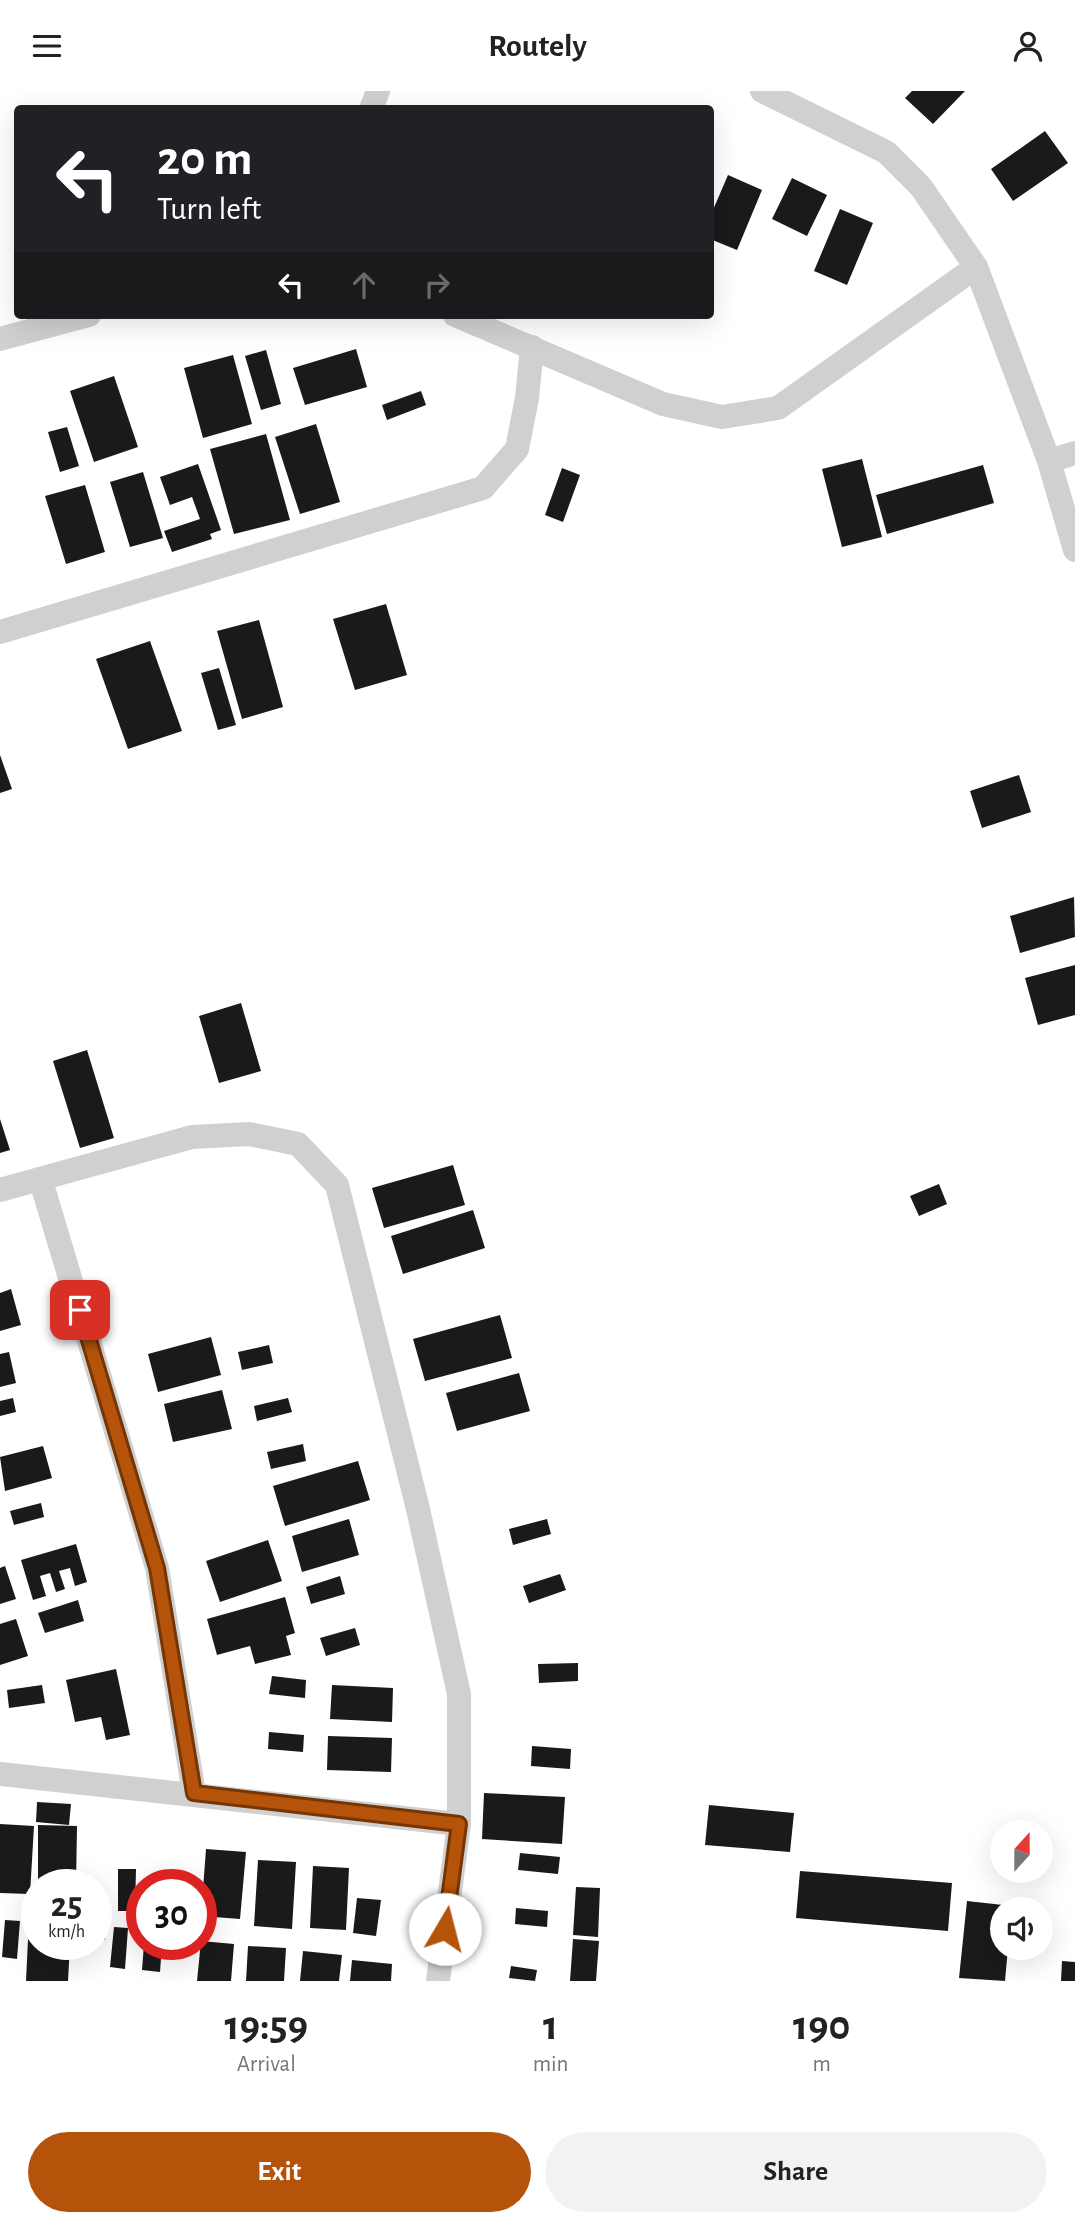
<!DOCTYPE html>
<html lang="en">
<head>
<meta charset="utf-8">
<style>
	:root { --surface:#fff; --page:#f2f2f2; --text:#222; --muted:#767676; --accent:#b45309 }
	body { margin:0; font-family:"Alegreya Sans",sans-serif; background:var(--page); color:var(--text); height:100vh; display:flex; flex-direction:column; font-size:26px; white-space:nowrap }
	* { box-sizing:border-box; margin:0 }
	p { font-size:23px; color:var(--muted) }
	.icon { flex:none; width:38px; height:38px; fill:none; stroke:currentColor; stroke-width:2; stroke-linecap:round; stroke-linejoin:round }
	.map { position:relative; height:1890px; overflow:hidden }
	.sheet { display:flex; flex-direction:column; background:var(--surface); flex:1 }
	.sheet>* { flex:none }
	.top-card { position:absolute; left:14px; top:14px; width:700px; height:214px; border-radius:7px; box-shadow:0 7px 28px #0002; background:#202124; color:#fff; overflow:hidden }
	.needle { width:46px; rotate:21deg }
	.tools { position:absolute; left:990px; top:1729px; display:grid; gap:14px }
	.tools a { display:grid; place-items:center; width:63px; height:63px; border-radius:50%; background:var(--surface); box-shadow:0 7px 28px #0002; font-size:35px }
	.speed { position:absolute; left:21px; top:1778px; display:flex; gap:14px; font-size:35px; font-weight:700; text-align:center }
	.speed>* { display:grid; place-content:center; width:91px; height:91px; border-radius:50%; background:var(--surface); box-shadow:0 7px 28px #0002; line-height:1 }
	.speed small { font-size:18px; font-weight:400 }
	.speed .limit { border:10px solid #d22; background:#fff; color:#111 }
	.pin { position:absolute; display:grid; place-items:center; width:60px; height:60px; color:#fff; margin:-30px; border-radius:14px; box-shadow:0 4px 10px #0006 }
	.me { position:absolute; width:77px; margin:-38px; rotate:8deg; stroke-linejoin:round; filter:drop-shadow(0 0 5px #0008) }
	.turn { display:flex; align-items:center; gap:24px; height:147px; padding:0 28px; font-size:32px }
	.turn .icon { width:91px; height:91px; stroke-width:2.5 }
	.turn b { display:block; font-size:49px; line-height:60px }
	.lanes { display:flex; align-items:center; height:66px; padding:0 28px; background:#0003; justify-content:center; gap:35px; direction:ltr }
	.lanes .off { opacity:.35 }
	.eta { display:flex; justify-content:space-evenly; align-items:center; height:119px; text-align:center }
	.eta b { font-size:42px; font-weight:700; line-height:49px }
	.button { display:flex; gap:14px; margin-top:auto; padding:14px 28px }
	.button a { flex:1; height:80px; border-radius:42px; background:var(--accent); color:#fff; font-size:28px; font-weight:700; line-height:80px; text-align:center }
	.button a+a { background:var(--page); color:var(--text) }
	header { display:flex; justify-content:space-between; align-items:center; height:91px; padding:0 28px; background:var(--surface); font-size:32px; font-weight:700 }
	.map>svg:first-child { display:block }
	.building { fill:#1a1a1a }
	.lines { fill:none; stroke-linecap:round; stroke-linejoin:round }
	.street { stroke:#d0d0d0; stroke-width:24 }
	.route-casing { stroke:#753606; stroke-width:18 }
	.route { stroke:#b45309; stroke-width:12 }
</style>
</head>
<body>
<header><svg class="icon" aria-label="menu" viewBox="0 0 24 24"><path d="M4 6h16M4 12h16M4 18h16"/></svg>Routely<svg class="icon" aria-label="person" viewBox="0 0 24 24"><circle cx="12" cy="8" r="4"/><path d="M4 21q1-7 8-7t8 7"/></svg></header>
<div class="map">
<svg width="1075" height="1890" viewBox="0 0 1075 1890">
	<rect width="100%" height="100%" fill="#fff"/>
	<path class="building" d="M912 0H965L933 33 905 7Z
		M1045 40 1068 72 1013 110 991 78Z
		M728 84 762 99 737 159 710 148V126Z
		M792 87 827 104 807 145 772 128Z
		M840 118 873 132 847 194 814 180Z
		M356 258 367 296 305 314 293 277Z
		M266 259 281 313 261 319 245 265Z
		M233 264 252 333 203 347 184 277Z
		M114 285 138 356 94 371 70 300Z
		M421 300 426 314 387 329 382 314Z
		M316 333 340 411 300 423 275 346Z
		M67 336 79 375 60 381 48 341Z
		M266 343 290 429 234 443 210 358Z
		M862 368 882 446 842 456 822 378Z
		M198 373 221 439 210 443 212 448 172 461 164 440 200 428 192 406 170 414 160 386Z
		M983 374 994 412 887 443 876 404Z
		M562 377 580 384 563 431 545 424Z
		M143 381 163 447 130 456 110 391Z
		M85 394 105 461 66 473 45 405Z
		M386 513 407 584 355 599 333 528Z
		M259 529 283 616 242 628 217 540Z
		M150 550 182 640 128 658 96 568Z
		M219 577 236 634 218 639 201 582Z
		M0 664 12 698 0 702Z
		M1019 684 1031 721 982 737 970 700Z
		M1074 806 1075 846 1020 862 1010 825Z
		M1075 874V924L1038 934 1025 887Z
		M241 912 261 980 219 992 199 925Z
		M87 959 114 1047 80 1057 53 970Z
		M0 1028 10 1059 0 1062Z
		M453 1074 465 1114 384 1137 372 1097Z
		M939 1093 947 1113 919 1125 910 1105Z
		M473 1119 485 1157 403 1183 391 1145Z
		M11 1198 21 1234 0 1240V1202Z
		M500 1224 512 1267 425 1290 413 1248Z
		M211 1246 221 1284 158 1301 148 1263Z
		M269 1254 273 1272 242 1279 238 1261Z
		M9 1261 16 1292 0 1296V1263Z
		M519 1282 530 1320 457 1340 446 1302Z
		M222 1299 232 1338 173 1351 164 1313Z
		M13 1307 16 1321 0 1325V1310Z
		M288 1307 292 1321 257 1330 254 1315Z
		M303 1353 306 1370 271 1378 267 1361Z
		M43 1355 52 1387 5 1400 0 1366Z
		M358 1370 370 1409 285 1435 273 1395Z
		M41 1412 44 1426 14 1434 10 1420Z
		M349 1428 359 1464 302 1481 292 1445Z
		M547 1428 551 1443 513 1454 509 1438Z
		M268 1449 282 1490 220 1511 206 1470Z
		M76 1453 87 1491 75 1495 70 1477 59 1480 65 1498 56 1501 50 1482 40 1485 46 1505 33 1509 21 1469Z
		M5 1475 16 1508 0 1513V1477Z
		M560 1483 566 1499 529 1512 523 1495Z
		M340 1485 345 1503 311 1513 306 1496Z
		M285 1506 295 1542 286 1545 291 1564 255 1573 250 1555 217 1564 207 1528Z
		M78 1509 84 1530 45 1542 38 1522Z
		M16 1528 28 1565 0 1574V1533Z
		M355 1537 360 1554 326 1565 320 1547Z
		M578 1572V1590L539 1592 538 1573Z
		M116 1578 130 1644 106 1649 101 1626 75 1631 66 1589Z
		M272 1585 306 1589 305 1607 269 1603Z
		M42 1594 45 1612 9 1617 7 1599Z
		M332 1594 393 1597 392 1631 330 1628Z
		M269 1641 304 1644 303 1661 268 1658Z
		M328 1645 392 1647 391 1681 327 1679Z
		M532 1655 571 1658 570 1678 531 1675Z
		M484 1702 565 1706 562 1753 482 1748Z
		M37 1711 71 1713 69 1734 36 1731Z
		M709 1714 794 1722 790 1761 705 1754Z
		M0 1733 34 1735 30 1803 0 1802Z
		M38 1734 77 1735 76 1794H38Z
		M206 1758 246 1761 240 1828 201 1825Z
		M520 1762 560 1766 558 1783 518 1779Z
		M258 1769 296 1771 292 1838 254 1835Z
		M313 1775 349 1777 346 1839 310 1837Z
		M118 1778H136L135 1820H118Z
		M800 1780 952 1792 948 1840 796 1827Z
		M151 1784 169 1786 167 1794H149Z
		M576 1796 600 1797 598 1846 573 1844Z
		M357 1807 381 1809 376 1845 353 1842Z
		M967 1810 1012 1815V1818H1003V1857H1008L1005 1890 959 1887Z
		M516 1817 548 1820 547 1836 515 1833Z
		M29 1828H37V1853H70L68 1890H26Z
		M96 1828 107 1830 105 1849 96 1848Z
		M5 1829 20 1830 17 1868 2 1866Z
		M114 1836 128 1837 125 1878 110 1876Z
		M573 1848 599 1850 596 1890H570Z
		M201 1850 234 1853 231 1890H197Z
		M144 1853H162L160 1881 142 1879Z
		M248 1855 286 1857 284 1890H246Z
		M303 1860 342 1864 339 1890H300Z
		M352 1869 392 1873 391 1890H350Z
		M1062 1870 1075 1871V1890H1061Z
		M511 1875 537 1879 535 1890 509 1887Z"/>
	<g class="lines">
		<path class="street" d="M762 0 886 61 921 96 976 176 1049 370 1075 459
			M371 18 378 0
			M455 224 663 313 722 326 778 317 976 176
			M0 248 89 224
			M1049 370 1075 362
			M0 541 483 397 517 358 527 307 532 256
			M41 1090 157 1477 194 1702
			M0 1099 192 1046 249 1043 298 1053 337 1094 418 1418 459 1603V1733L438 1890
			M0 1683 459 1733"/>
	</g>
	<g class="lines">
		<defs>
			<path id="route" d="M80 1219 157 1477 194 1702 459 1733 445 1838"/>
		</defs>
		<use href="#route" class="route-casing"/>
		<use href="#route" class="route"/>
	</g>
</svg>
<div class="tools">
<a><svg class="needle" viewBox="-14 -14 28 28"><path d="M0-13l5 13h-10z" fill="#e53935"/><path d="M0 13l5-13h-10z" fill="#767676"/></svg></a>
<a><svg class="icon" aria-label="sound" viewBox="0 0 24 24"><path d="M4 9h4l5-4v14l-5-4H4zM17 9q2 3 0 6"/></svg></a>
</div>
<div class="speed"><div>25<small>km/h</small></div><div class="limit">30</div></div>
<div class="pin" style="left:80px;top:1219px;background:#d93025"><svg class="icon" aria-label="arrive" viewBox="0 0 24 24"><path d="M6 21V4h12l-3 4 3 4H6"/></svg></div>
<svg class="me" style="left:445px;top:1838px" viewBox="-20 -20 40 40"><circle r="19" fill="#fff"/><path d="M0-13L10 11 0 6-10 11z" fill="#b45309"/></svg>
<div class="top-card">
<div class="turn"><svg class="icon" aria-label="left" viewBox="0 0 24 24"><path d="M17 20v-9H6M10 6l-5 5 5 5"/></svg><div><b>20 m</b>Turn left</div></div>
<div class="lanes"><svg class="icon" aria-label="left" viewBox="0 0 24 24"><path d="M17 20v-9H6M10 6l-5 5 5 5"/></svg><svg class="icon off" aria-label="ahead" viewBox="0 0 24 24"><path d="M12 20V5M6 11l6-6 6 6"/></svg><svg class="icon off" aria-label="right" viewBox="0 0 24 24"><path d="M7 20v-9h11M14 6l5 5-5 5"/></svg></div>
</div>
</div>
<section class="sheet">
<div class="eta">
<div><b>19:59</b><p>Arrival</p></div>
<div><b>1</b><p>min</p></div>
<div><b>190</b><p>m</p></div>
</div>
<div class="button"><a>Exit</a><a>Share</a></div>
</section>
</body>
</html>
